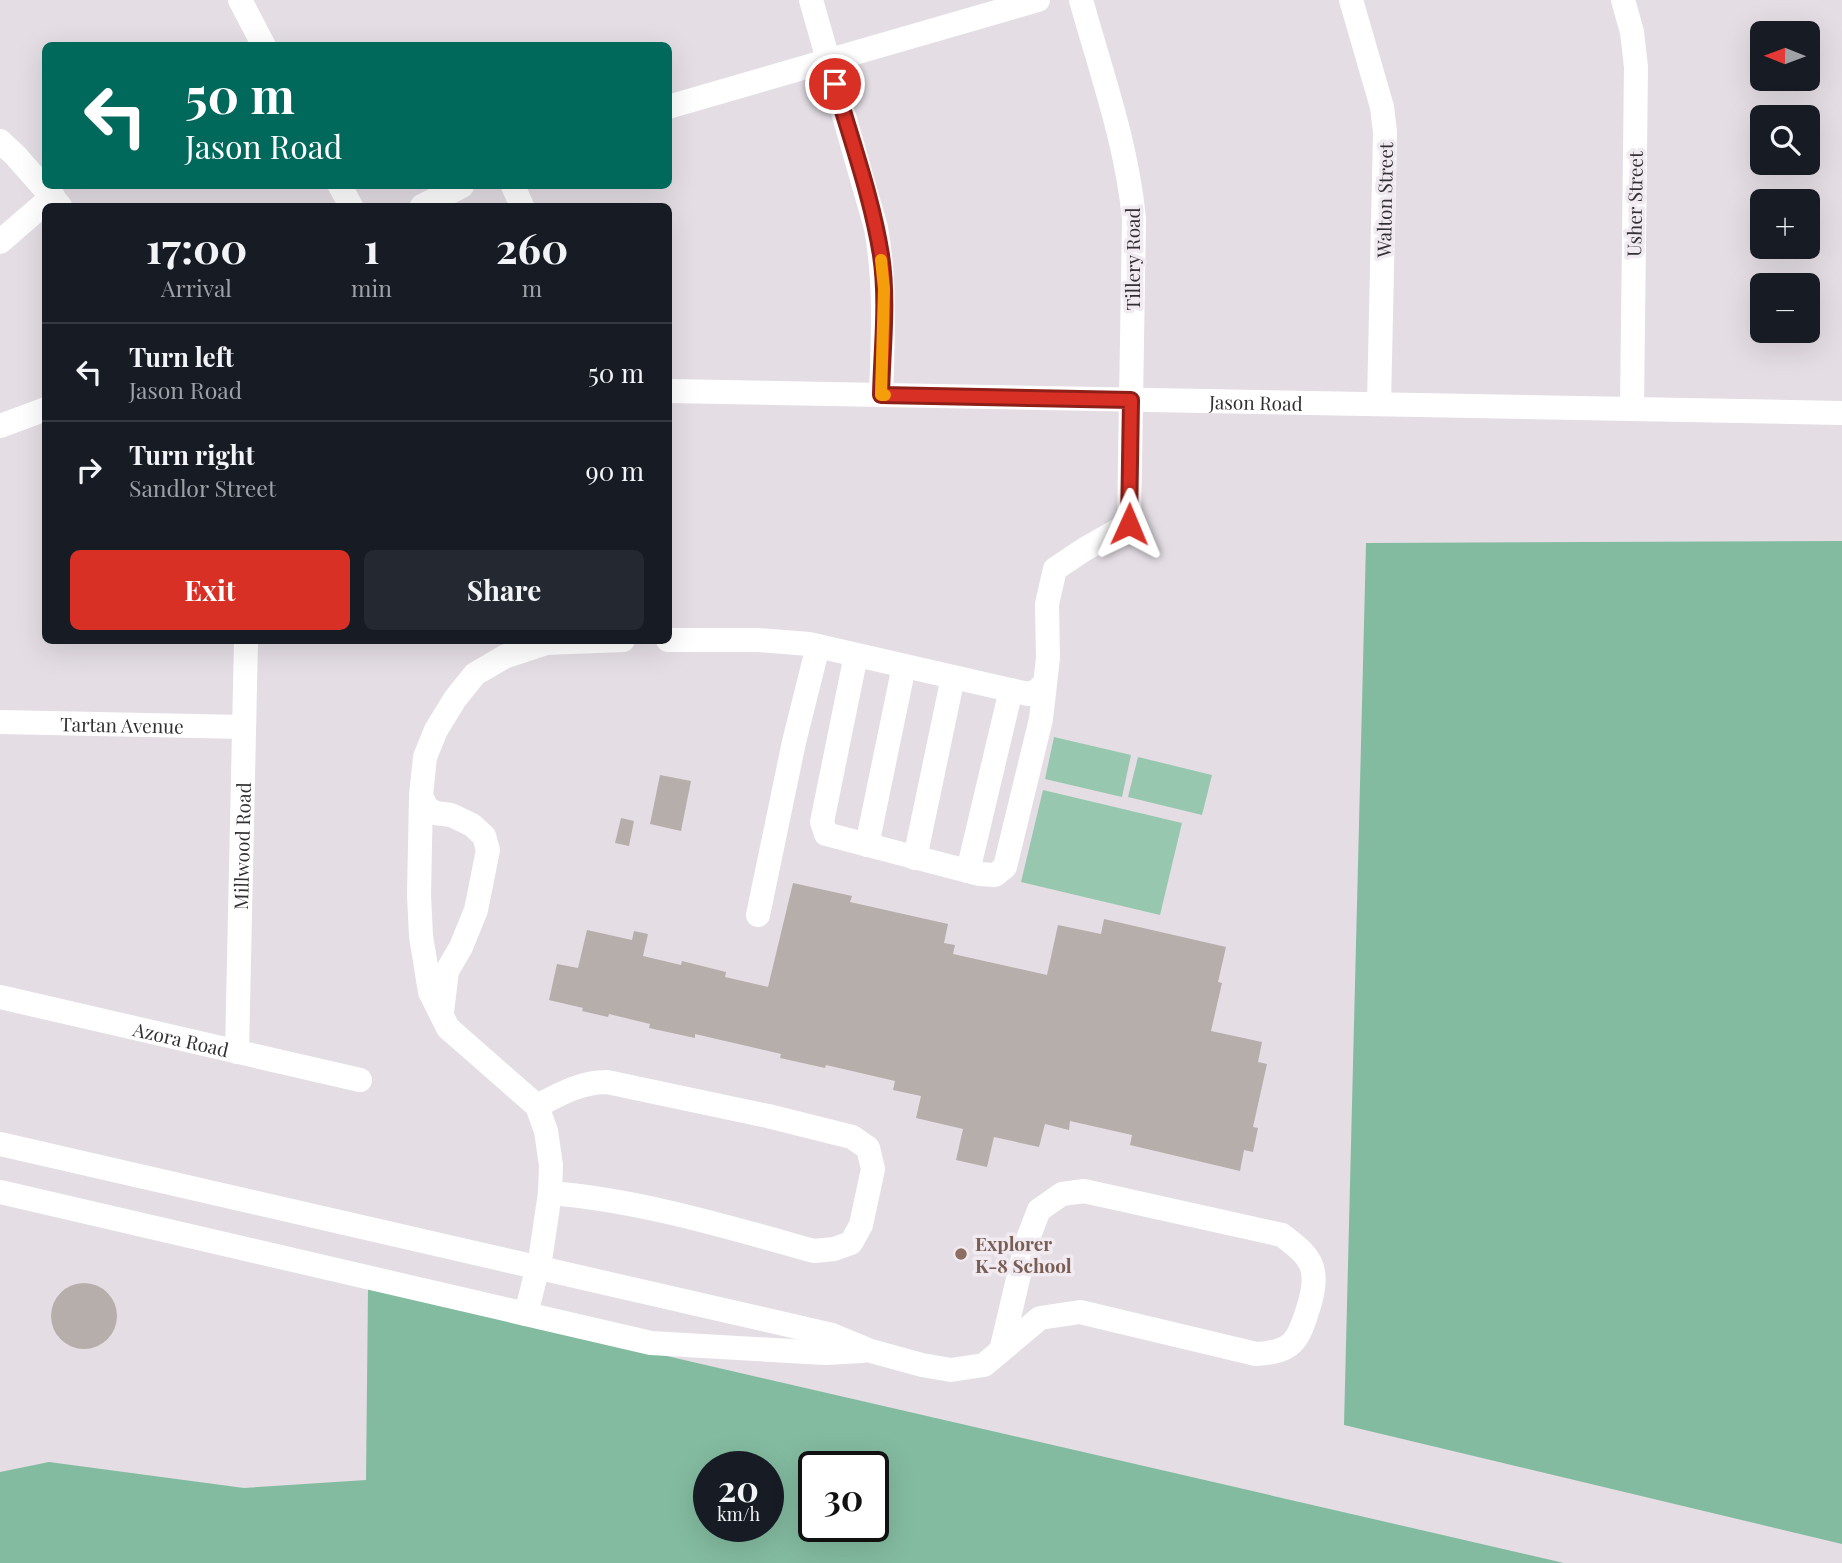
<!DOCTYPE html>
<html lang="en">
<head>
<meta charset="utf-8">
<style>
	:root { --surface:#171b24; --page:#242831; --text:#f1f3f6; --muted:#9ea1a6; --line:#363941; --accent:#d93025 }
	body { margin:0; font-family:"Playfair Display",serif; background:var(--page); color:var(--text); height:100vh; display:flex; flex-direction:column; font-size:26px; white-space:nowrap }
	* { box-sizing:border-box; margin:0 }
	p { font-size:23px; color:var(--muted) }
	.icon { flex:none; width:38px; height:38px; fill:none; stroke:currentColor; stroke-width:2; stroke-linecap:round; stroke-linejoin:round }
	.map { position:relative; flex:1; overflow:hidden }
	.details { position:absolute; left:42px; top:203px; width:630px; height:441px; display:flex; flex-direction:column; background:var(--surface); border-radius:10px; box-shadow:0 7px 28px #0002 }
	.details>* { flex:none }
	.banner { position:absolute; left:42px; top:42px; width:630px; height:147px; border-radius:10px; box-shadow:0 7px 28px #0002; background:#00695c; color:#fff; overflow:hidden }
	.needle { width:46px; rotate:271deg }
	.fabs { position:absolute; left:1750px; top:21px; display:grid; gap:14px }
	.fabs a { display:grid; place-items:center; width:70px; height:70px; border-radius:10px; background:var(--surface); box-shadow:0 7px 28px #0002; font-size:35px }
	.speed { position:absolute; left:693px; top:1451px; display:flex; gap:14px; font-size:35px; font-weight:700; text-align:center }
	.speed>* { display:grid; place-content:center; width:91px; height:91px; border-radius:50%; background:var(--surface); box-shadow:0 7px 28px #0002; line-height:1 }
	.speed small { font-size:18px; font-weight:400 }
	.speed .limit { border:4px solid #111; border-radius:10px; background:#fff; color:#111 }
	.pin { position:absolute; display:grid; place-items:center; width:60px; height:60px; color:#fff; margin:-30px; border:4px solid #fff; border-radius:50%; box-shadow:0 2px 7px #0007 }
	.me { position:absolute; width:77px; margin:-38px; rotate:1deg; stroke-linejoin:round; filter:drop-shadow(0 0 5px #0008) }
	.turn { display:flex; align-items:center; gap:24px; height:147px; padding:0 28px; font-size:32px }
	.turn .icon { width:91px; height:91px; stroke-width:2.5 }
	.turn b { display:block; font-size:49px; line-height:60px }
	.eta { display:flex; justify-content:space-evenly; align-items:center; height:119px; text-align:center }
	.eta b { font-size:42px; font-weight:700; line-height:49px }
	.button { display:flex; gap:14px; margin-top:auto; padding:14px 28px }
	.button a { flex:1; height:80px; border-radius:10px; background:var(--accent); color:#fff; font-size:28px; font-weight:700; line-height:80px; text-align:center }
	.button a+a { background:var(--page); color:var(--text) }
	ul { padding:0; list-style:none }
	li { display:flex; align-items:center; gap:21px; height:98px; padding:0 28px; border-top:2px solid var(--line) }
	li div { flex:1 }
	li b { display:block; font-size:26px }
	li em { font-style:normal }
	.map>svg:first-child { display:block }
	.green { fill:#97c7af }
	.forest { fill:#83bba0; fill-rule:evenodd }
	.building { fill:#b6aeab }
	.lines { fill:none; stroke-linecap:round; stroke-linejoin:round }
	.minor { stroke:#fff; stroke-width:24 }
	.route-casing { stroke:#8d1f18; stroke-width:18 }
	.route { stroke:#d93025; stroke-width:12 }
	.slow { stroke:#f59e0b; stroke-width:12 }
	.education-dot { fill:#8d6e63; stroke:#f1ebf1; stroke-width:2.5 }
	.labels { text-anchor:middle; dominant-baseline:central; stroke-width:7; stroke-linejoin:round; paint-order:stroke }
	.street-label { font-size:19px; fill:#312f31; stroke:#f1ebf1 }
	.education-label { font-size:19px; font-weight:bold; fill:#785e54; stroke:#f1ebf1; text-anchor:start }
</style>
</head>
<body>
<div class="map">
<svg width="1842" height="1563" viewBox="0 0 1842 1563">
	<rect width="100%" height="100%" fill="#e4dee4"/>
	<path class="green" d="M1054 737 1131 755 1122 797 1045 779Z
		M1138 757 1212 775 1202 815 1128 797Z
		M1043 790 1182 823 1160 915 1021 882Z"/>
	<path class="forest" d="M1842 541V1544L1344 1425 1366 543Z
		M368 1287 1564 1563H0V1472L49 1462 244 1488 366 1480ZM709 1466H768V1526H709ZM814 1466H873V1526H814Z"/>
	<path class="building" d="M660 775 691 781 681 831 650 824Z
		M621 818 634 821 629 846 615 843Z
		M793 883 852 896 850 902 948 924 944 943 955 945 953 954 1047 975 1058 925 1101 934 1104 919 1226 947 1218 982 1222 983 1211 1031 1262 1042 1258 1062 1267 1064 1253 1127 1258 1128 1253 1152 1244 1150 1240 1171 1130 1145 1132 1135 1070 1121 1069 1130 1045 1124 1039 1147 994 1137 987 1167 956 1160 963 1129 916 1118 921 1096 893 1090 895 1081 826 1065 825 1068 780 1058 781 1054 695 1034V1038L649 1028 650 1024 609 1014 608 1017 582 1011 583 1008 549 1000 557 964 578 968 587 930 632 940 634 931 648 934 643 956 681 965 682 961 726 972 725 977 768 987Z
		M51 1316a33 33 0 1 1 66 0a33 33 0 1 1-66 0Z"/>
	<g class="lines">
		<g class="minor">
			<path d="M240 0 264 46"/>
			<path d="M811 0 876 228C886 284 883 339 881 395"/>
			<path d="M1351 0 1382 107 1385 132 1379 404"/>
			<path d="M1623 0 1632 32 1636 67 1632 409"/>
			<path d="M668 107 1038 0"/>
			<path d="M0 141 15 155 60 206"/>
			<path d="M340 186 351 206"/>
			<path d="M513 186 522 206"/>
			<path d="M422 206 462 186"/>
			<path d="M0 242 53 196"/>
			<path id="s1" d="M668 391 1842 413"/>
			<path d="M0 426 46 409"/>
			<path d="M668 640H758L809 644 1028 694 1037 691 1045 683"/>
			<path d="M856 655 822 822 826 834 979 874 995 875 1005 867 1041 719 1048 658 1047 604 1055 569 1085 549 1129 524 1134 219C1127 144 1101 72 1081 0"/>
			<path id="s2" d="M0 722 244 727"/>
			<path d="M421 796 427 808 435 813 451 815 472 825 484 836 488 850 476 910 461 947 447 971 442 1012"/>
			<path d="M867 845 904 666"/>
			<path d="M915 858 953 677"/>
			<path d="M968 871 1011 690"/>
			<path d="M758 915 794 742 818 646"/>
			<path id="s3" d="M0 997 360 1080"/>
			<path id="s4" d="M237 1052 246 640"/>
			<path d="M537 1106C560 1094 581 1082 607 1082L768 1116 852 1137 868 1148 873 1169 861 1225 851 1243 834 1249 814 1251C728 1227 639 1200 550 1193"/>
			<path d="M0 1144 832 1335 871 1351 922 1365 951 1370 984 1365 1040 1318 1080 1312 1256 1354C1293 1352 1298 1341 1308 1309 1312 1297 1315 1284 1313 1272 1311 1256 1294 1244 1282 1235L1084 1191 1062 1194 1039 1210 1027 1241 1001 1351"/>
			<path d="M0 1192 651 1343 825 1353 863 1351"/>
			<path d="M526 1314 541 1254 550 1193 551 1165 546 1131 537 1106 448 1028 430 992 421 936 419 895 421 796 425 757 436 730 455 699 475 674 504 657 546 643 623 640"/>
		</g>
	</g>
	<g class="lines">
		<defs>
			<path id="route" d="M835 84C851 140 872 198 881 255 888 301 882 349 881 395L1131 400 1129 524"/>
		</defs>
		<use href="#route" class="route-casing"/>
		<use href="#route" class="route"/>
		<path class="slow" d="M881 260 884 289 881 395H885"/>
	</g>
	<circle class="education-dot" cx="961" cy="1254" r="7"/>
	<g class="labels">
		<g class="street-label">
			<text transform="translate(1384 200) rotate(-89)">Walton Street</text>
			<text transform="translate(1634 204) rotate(-89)">Usher Street</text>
			<text transform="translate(1132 259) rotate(-90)">Tillery Road</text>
			<text stroke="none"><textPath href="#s1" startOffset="588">Jason Road</textPath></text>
			<text stroke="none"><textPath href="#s2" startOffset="122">Tartan Avenue</textPath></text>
			<text stroke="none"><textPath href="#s4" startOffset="206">Millwood Road</textPath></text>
			<text stroke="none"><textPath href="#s3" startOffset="186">Azora Road</textPath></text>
		</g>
		<g class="education-label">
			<text x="975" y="1243">Explorer<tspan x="975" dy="22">K-8 School</tspan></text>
		</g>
	</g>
</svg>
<div class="fabs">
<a><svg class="needle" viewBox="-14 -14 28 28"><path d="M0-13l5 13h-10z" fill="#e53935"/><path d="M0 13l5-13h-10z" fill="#9ea1a6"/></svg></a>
<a><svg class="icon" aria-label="search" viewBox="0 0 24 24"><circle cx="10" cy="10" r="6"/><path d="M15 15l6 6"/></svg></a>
<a>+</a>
<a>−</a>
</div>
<div class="speed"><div>20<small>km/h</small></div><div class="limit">30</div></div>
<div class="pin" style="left:835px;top:84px;background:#d93025"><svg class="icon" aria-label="arrive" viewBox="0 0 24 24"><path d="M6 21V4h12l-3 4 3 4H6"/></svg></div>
<svg class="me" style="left:1129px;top:524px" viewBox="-20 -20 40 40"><path d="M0-17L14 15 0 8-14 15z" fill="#d93025" stroke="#fff" stroke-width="4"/></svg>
<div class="banner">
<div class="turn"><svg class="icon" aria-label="left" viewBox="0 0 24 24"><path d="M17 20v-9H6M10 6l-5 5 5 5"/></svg><div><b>50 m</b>Jason Road</div></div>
</div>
<section class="details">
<div class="eta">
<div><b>17:00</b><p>Arrival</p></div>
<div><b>1</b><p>min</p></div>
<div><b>260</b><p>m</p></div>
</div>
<ul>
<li><svg class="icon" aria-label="left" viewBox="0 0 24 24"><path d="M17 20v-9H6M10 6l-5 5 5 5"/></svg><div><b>Turn left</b><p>Jason Road</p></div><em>50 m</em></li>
<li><svg class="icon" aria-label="right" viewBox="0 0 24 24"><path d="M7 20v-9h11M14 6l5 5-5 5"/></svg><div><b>Turn right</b><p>Sandlor Street</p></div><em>90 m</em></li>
</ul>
<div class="button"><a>Exit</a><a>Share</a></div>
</section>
</div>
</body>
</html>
